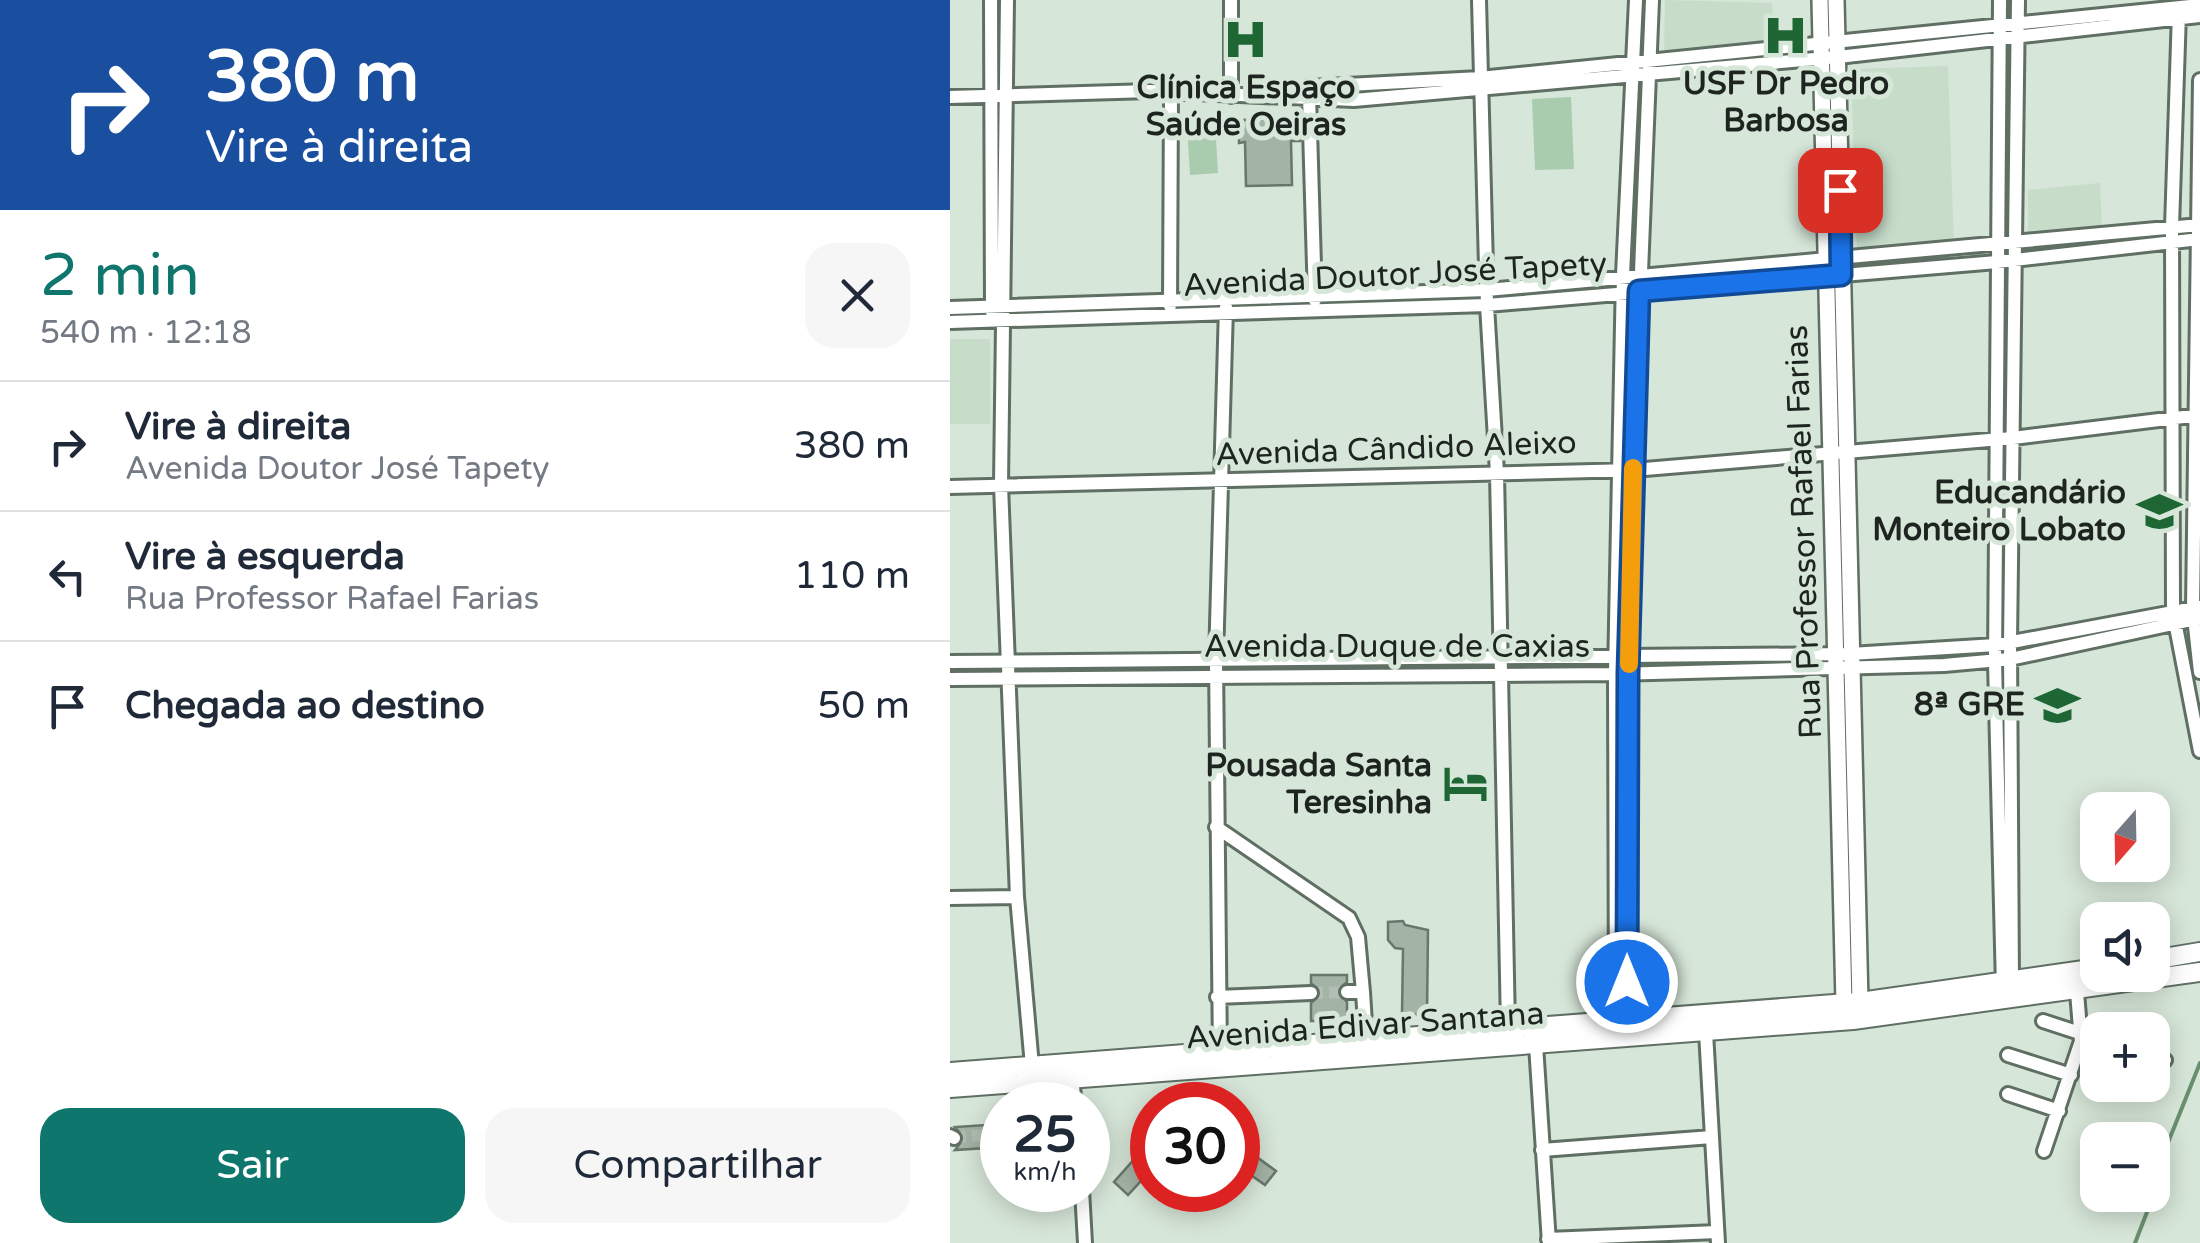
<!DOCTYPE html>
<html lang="pt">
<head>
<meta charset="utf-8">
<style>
	:root { --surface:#fff; --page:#f6f6f7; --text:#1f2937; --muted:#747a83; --line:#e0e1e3; --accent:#0f766e }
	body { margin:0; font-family:"Varela Round",sans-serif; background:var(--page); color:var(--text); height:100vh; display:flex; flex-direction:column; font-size:38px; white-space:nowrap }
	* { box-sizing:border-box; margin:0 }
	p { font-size:32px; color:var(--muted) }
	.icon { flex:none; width:55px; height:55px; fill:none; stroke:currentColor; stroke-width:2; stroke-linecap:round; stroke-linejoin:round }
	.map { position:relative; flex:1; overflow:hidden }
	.side { display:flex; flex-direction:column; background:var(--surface); width:950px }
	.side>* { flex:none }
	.top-card { background:#1a4fa0; color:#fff; overflow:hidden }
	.needle { width:65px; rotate:200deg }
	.fabs { position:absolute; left:1130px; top:792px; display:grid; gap:20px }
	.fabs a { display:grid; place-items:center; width:90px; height:90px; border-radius:20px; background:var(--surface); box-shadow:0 5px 25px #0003; font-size:50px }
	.speed { position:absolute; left:30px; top:1082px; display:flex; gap:20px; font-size:50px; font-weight:700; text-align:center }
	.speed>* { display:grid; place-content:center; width:130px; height:130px; border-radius:50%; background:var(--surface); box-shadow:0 5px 25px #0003; line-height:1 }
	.speed small { font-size:25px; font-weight:400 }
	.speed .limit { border:15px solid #d22; background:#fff; color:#111 }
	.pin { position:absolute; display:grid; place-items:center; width:85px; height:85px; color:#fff; margin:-42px; border-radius:20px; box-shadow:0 5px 15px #0006 }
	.me { position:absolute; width:110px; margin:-55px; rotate:0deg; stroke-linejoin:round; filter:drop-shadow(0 0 8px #0008) }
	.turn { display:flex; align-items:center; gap:35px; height:210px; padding:0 40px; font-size:45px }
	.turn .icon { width:130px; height:130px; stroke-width:2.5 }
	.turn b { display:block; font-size:70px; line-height:85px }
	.round { display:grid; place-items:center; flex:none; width:105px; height:105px; border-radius:30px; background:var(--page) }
	.summary { display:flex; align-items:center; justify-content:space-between; height:170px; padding:0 40px }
	h1 { font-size:60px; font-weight:600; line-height:75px; color:var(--accent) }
	.cta { display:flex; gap:20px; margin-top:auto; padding:20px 40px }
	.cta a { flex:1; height:115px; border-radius:30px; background:var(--accent); color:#fff; font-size:40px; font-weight:600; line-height:115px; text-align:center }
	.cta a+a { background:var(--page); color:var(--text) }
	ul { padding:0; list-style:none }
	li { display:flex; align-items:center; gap:30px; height:130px; padding:0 40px; border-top:2px solid var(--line) }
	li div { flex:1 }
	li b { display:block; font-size:38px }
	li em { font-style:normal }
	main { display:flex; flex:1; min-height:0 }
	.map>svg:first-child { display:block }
	.built { fill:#c7ddca }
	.green { fill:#a9cbae }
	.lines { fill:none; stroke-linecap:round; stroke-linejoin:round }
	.stream { stroke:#68906f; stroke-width:4 }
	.building { fill:#a3b3a5; stroke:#68776b; stroke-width:2.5 }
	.minor-tunnel { stroke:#b1bfb3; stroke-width:12; stroke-dasharray:12 6; stroke-linecap:butt }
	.minor-casing { stroke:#606f63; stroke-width:18 }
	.major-casing { stroke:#606f63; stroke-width:20 }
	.highway-casing { stroke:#606f63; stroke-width:22 }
	.minor { stroke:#fff; stroke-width:12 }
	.major { stroke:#fff; stroke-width:15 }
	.highway { stroke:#fff; stroke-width:18 }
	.route-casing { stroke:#114b97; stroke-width:25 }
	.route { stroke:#1a73e8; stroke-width:18 }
	.slow { stroke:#f59e0b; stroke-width:18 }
	.labels { text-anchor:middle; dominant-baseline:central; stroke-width:10; stroke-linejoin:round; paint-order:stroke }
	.poi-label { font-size:32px; font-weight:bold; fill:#1e241f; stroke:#d6e6d8; text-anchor:end }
	.street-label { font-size:32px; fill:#1e241f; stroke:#d6e6d8 }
</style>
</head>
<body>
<main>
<section class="side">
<div class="top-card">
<div class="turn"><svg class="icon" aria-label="right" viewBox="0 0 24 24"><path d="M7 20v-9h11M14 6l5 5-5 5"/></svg><div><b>380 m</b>Vire à direita</div></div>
</div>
<div class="summary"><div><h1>2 min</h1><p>540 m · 12:18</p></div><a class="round"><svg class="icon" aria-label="close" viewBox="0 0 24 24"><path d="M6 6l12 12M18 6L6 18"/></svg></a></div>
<ul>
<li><svg class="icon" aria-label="right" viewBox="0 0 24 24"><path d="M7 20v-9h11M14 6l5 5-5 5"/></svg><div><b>Vire à direita</b><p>Avenida Doutor José Tapety</p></div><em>380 m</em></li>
<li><svg class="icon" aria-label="left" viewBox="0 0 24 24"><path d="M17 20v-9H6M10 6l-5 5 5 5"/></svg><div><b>Vire à esquerda</b><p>Rua Professor Rafael Farias</p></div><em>110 m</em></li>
<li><svg class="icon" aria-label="arrive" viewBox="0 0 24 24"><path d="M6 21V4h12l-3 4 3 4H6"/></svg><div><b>Chegada ao destino</b></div><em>50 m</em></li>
</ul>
<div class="cta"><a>Sair</a><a>Compartilhar</a></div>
</section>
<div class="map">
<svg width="1250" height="1243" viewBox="0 0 1250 1243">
	<rect width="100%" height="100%" fill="#d6e6d8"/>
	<path class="built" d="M715 0 822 3 826 44 714 56Z
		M998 66 1004 248 907 251 901 69Z
		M1150 183 1152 228 1078 231V190Z
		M0 339H40V424H0Z"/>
	<path class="green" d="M621 97 624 169 585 170 582 99Z
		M265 123 268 173 240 175 237 125Z"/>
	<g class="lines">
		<path class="stream" d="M1185 1243 1204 1194 1209 1165 1250 1063"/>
	</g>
	<path class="building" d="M349 119 350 141H341L342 185 296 186 295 142 289 143 288 120Z
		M453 921 455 925 478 930 477 1015 452 1014 453 949 445 948 438 940V922Z
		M361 975H397V982L387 991 397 1002V1021H361V1003L371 994 361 983Z
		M52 1124V1147L5 1150 14 1138 5 1127Z
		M288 1128H298L300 1152 326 1171 315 1185 288 1166Z
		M202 1133V1169L178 1195 164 1182 186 1157 185 1134Z"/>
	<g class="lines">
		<path class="minor-tunnel" d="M361 993 397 992
			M4 1138 52 1133"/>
		<defs>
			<path id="minor" d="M41 0 42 312
				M57 0 51 485 67 897 82 1066
				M529 0 537 305 547 473 558 1027
				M1050 0 1045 662 1053 987
				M1229 12 1222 227 1223 611 1250 751
				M1250 80 1243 608 1250 672
				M359 95 365 300
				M281 96V0
				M338 96 359 87 530 78 1250 5
				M0 97 200 91 404 100 888 57 1250 16
				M220 306 221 92
				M0 308 537 290 1250 225
				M0 322 537 305 1047 262 1250 239
				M0 487 683 470 1063 438 1250 415
				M0 662 900 654 1046 645 1250 607
				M0 679 665 674 994 665 1060 659 1250 618
				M266 827 399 918 408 937 413 992
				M0 898 67 897
				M1062 984 1060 643 1068 0
				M397 992H413L416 1039
				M267 997 361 993
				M677 1020 683 470 702 0
				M666 1021 665 674 673 275 686 0
				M1093 1021 1148 1039
				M756 1032 768 1243
				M586 1045 599 1243
				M1058 1055 1121 1075
				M270 1056 266 660 276 307
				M1202 1056 1215 1060
				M122 1078 125 1105
				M1058 1094 1109 1111
				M90 1105 105 1079
				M0 1136 4 1138
				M592 1150 762 1137
				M1094 1151 1131 1041 1127 992
				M132 1190 135 1243
				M598 1239 767 1232"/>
			<path id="major" d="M870 0 894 1003
				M886 0 910 1002"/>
			<path id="highway" d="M1202 960 1250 952
				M0 1072 910 1002 1148 968
				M0 1088 903 1020 1250 972"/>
		</defs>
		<use href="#minor" class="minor-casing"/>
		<use href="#major" class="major-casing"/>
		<use href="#highway" class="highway-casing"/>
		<use href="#minor" class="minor"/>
		<use href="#major" class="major"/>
		<use href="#highway" class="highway"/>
	</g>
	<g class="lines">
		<defs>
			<path id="route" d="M677 982 678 673 689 291 891 275 890 190"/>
		</defs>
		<use href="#route" class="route-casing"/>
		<use href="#route" class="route"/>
		<path class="slow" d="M679 664 683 468"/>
	</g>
	<defs>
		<symbol id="hospital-bare" viewBox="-9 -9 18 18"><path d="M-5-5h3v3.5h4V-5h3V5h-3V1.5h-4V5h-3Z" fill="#1e6734" stroke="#d6e6d8" stroke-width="2.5" paint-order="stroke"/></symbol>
		<symbol id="school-bare" viewBox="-9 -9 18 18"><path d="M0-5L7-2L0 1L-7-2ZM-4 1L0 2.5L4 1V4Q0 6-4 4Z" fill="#1e6734" stroke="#d6e6d8" stroke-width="2.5" paint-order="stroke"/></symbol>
		<symbol id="university-bare" viewBox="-9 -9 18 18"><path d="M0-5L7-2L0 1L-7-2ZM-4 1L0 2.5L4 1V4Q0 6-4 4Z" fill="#1e6734" stroke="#d6e6d8" stroke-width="2.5" paint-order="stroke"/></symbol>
		<symbol id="hotel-bare" viewBox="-9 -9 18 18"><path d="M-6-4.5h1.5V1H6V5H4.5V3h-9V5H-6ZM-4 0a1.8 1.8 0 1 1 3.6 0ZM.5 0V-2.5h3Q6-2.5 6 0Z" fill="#1e6734" stroke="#d6e6d8" stroke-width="2.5" paint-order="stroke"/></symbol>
	</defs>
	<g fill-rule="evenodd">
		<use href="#hospital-bare" x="804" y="4" width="63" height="63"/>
		<use href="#hospital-bare" x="264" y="8" width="63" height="63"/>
		<use href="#school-bare" x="1178" y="480" width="63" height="63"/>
		<use href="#university-bare" x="1076" y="674" width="63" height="63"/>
		<use href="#hotel-bare" x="484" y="752" width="63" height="63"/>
	</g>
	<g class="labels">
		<g class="poi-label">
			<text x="836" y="84" text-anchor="middle">USF Dr Pedro<tspan x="836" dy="37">Barbosa</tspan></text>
			<text x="296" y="88" text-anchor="middle">Clínica Espaço<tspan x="296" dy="37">Saúde Oeiras</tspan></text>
			<text x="1176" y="493">Educandário<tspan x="1176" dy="37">Monteiro Lobato</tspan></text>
			<text x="1075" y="705">8ª GRE</text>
			<text x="482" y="766">Pousada Santa<tspan x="482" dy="37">Teresinha</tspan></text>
		</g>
		<g class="street-label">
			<text transform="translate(445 275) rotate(-3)">Avenida Doutor José Tapety</text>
			<text transform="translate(446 449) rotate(-2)">Avenida Cândido Aleixo</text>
			<text transform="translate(854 532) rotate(-92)">Rua Professor Rafael Farias</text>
			<text x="447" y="647">Avenida Duque de Caxias</text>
			<text transform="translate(415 1026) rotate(-4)">Avenida Edivar Santana</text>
		</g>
	</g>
</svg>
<div class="fabs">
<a><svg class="needle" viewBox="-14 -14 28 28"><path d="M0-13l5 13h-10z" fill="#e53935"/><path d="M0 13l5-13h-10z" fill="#747a83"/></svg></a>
<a><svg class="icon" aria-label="sound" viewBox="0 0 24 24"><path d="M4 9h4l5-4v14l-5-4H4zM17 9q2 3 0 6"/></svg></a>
<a>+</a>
<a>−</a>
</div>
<div class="speed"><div>25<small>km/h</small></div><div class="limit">30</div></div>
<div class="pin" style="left:890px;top:190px;background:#d93025"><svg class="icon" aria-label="arrive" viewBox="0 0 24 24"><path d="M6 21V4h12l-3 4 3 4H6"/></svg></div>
<svg class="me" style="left:677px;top:982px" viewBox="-20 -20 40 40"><circle r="17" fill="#1a73e8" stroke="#fff" stroke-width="3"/><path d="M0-11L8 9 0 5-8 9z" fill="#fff"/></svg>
</div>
</main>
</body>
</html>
